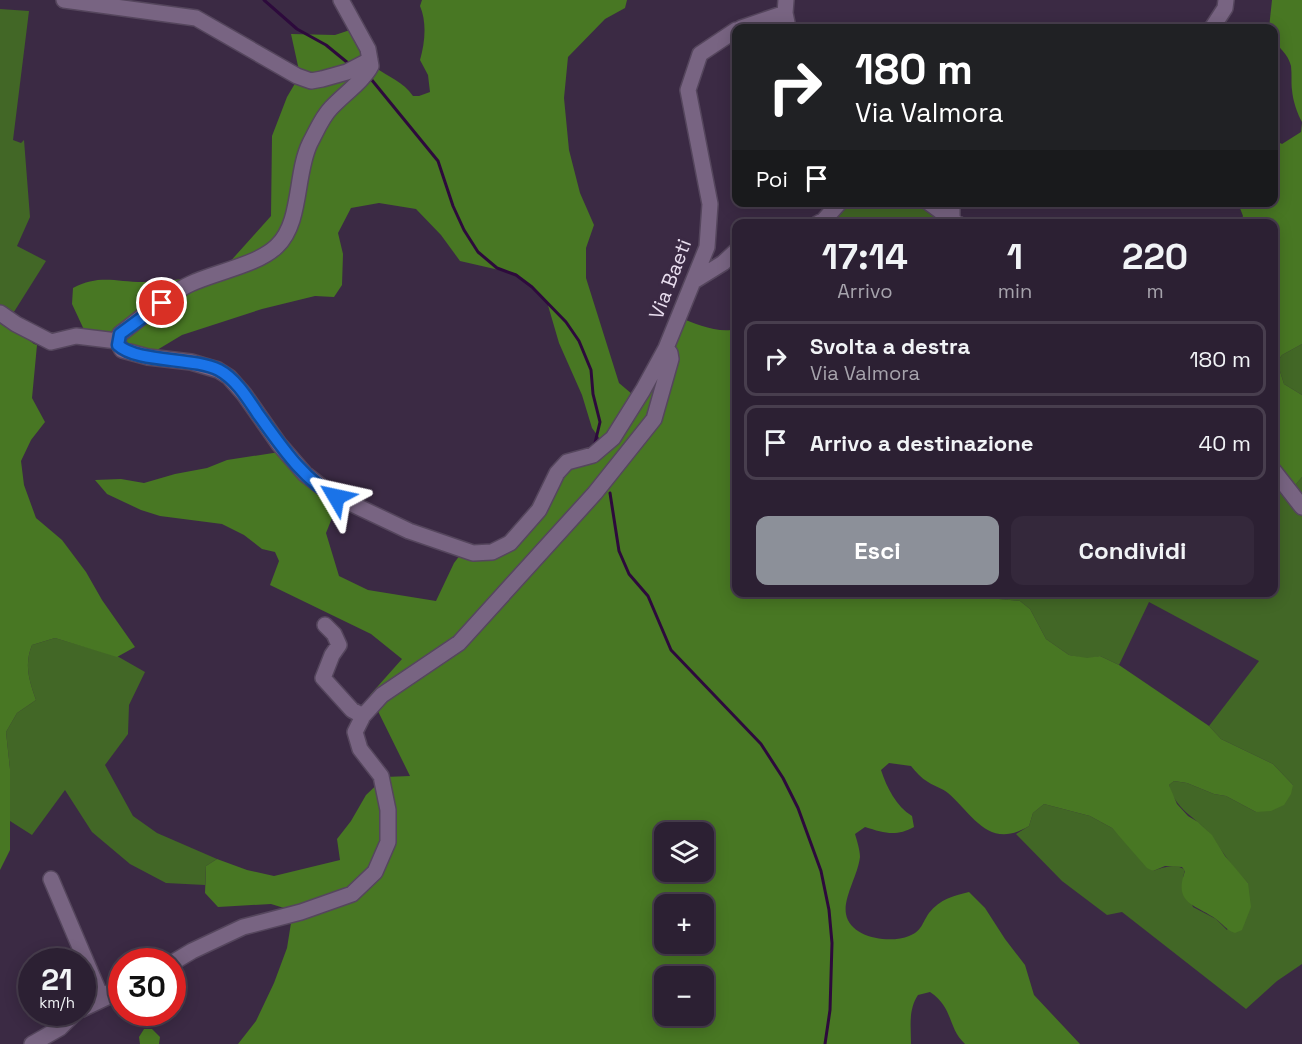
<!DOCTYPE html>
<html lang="it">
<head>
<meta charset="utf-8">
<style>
	:root { --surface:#2c2033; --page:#34283b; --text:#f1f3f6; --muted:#a6a3ac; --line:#483e4e; --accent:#8c9099 }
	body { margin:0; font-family:"Space Grotesk",sans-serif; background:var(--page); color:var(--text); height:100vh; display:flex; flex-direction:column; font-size:22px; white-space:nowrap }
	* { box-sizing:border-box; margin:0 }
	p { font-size:20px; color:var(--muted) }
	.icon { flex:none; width:33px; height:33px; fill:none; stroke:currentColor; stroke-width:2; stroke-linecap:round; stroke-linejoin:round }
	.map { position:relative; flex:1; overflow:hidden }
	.sheet { position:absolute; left:732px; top:219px; width:546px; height:378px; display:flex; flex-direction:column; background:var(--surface); border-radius:12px; box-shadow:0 3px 15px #0003,0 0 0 2px var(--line) }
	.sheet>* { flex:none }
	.banner { position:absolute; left:732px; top:24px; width:546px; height:183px; border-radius:12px; box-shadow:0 3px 15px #0003,0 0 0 2px var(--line); background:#202124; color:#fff; overflow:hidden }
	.fabs { position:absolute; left:654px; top:822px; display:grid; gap:12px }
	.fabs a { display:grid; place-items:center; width:60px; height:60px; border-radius:12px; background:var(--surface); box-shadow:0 3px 15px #0003,0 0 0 2px var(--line); font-size:30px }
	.speed { position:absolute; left:18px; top:948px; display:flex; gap:12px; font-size:30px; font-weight:700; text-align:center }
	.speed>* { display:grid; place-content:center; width:78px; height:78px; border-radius:50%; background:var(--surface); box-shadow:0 3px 15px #0003,0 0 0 2px var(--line); line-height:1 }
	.speed small { font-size:15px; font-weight:400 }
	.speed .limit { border:9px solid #d22; background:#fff; color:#111 }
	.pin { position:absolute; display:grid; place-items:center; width:51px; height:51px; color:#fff; margin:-26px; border:3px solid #fff; border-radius:50%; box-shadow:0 2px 6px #0007 }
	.me { position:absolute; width:66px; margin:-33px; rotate:306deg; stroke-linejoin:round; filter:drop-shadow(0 0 4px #0008) }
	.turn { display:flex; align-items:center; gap:21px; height:126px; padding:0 24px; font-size:27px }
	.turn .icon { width:78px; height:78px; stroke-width:2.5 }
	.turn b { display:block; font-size:42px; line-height:51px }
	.then { display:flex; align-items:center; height:57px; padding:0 24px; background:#0003; gap:12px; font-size:22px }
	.eta { display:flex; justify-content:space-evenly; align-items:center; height:102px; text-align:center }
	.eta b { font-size:36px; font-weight:700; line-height:42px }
	.action { display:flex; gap:12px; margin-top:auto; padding:12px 24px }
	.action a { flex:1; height:69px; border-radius:12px; background:var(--accent); color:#fff; font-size:24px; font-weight:700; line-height:69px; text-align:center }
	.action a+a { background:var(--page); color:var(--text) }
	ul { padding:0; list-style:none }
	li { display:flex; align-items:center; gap:18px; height:75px; margin:0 12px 9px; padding:0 12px; border:3px solid var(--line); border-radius:12px }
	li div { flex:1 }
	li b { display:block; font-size:22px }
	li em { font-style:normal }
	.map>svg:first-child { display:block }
	.green { fill:#426726 }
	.forest { fill:#487723; fill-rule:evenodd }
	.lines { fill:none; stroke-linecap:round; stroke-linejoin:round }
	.stream { stroke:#2d0a3c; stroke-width:3 }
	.minor-casing { stroke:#55465d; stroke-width:18 }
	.minor { stroke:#786482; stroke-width:15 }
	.route-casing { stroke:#114b97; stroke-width:15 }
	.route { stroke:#1a73e8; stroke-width:10 }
	.labels { text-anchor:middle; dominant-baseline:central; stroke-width:6; stroke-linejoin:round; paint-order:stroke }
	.street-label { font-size:20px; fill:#e8ddee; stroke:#3b2a44 }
</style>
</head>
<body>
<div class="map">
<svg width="1302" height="1044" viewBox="0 0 1302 1044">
	<rect width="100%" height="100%" fill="#3b2a44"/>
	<path class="green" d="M0 9 29 11 13 140 21 143 24 140 30 217 17 246 46 261 7 323 0 318Z
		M838 202 927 203 958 224H829Z
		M1302 344V395L1284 384 1277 362 1282 355Z
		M1274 468 1291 490 1302 477V964L1277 981 1246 1009 1122 912 1107 915 1062 881 1016 834 1029 826 1033 813 1044 804 1090 816 1112 828 1153 871C1163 867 1176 863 1185 870L1183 877 1193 907 1216 919 1227 930 1248 883C1240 874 1231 865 1224 854 1219 848 1216 841 1211 835 1196 817 1175 810 1169 785L1174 781 1187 783 1214 794 1226 796 1256 812 1293 785 1273 764 1221 739 1209 726 1259 661 1149 602 1119 665 1100 656 1087 659 1069 655 1046 639 1030 609 1020 601 999 599 988 593 1274 592Z
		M55 638 117 656 145 672 129 705 128 734 105 765 133 816 157 833 217 859 206 866 205 885 166 883 130 864 92 832 65 790 32 835 10 821V769L6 732 17 713 36 700C29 680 24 665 32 645Z"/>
	<path class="forest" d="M422 0H627L625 8 605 19 568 57 564 98 569 150 580 193 594 225 586 248V278L619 383 639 400 679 317C695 324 719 334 736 329V592H988L999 599 1020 601 1030 609 1046 639 1069 655 1087 658 1100 656 1119 665 1209 726 1221 739 1273 764 1293 785 1291 794 1284 805 1271 811 1256 812 1226 796 1214 794 1187 783 1174 781 1169 785 1177 804 1188 816 1198 822 1212 835 1225 856 1248 883 1251 907 1242 930 1235 933C1226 930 1223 924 1216 919 1195 904 1173 904 1185 871L1182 867 1165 866 1153 871 1147 868 1112 828 1090 816 1044 804 1033 813 1029 826C989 850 974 816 948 793 942 788 934 786 928 782 921 778 916 772 911 766L889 763 881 770C887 788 896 806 912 816L914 827C896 837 884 833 865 827L855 834C857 841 860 850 860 857 858 875 843 898 846 914 850 938 890 944 909 936 922 931 922 923 929 913 940 899 953 896 969 892L985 908 1005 939 1025 965 1034 995 1080 1044H965C947 1027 954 1008 930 992L918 995C908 1010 911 1027 911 1044H238L256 1021 274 983 287 948 291 923 284 908 271 904 218 907 205 893 206 866 217 859 247 870 274 876 340 860 337 839 351 821 366 795 385 777 410 776 370 695 402 659 371 634 270 585 279 561 275 552 262 549 244 535 222 524 160 516 141 510 107 494 95 480 121 479 144 483 175 474 207 468 227 460 286 451 340 498 326 533 339 576 368 590 436 601 454 563 467 546 491 549 517 528 545 484 603 443 592 428 582 395 559 343 547 302 517 274 460 261 441 235 416 209 379 203 351 208 338 233 343 254 342 285 334 297 315 296 262 309 182 335 152 353 86 334 72 304 73 288C99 274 116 282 143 282 168 282 194 277 219 274L271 216 272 136 287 97 300 75 291 34 335 35 356 28C361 38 368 61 375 67 389 78 403 81 413 96H419L430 92 428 75 420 60C425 43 427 22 420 6ZM664 832H704V872H664ZM664 904H704V944H664ZM664 976H704V1016H664Z
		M1272 0H1302V122C1297 113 1293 101 1292 90 1291 83 1292 74 1291 66 1287 49 1274 50 1274 28H1269Z
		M1302 123V344L1282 355 1277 362 1284 384 1302 395V477L1291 490 1274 468V224L1240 223 1243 216 1238 203 1274 202V140L1282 144 1301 132Z
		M0 318 34 344 37 345 32 398 45 422 31 440 21 461 24 485 36 518 62 540 86 572 102 600 135 647 117 657 55 638 32 645C24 665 29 680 36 700L17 713 6 732 10 769V850L0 870Z
		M144 1029H152L160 1037 159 1044H140L139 1037Z"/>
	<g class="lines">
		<path class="stream" d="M264 0 297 29 326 45 348 63
			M371 79 438 161 453 206 464 230 478 252 497 268 516 275 532 287 566 322 579 341 591 370 593 394 600 422 594 447
			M610 493 619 551 629 574 648 596 671 650 761 744 783 778 798 808 821 871 829 910 832 943 830 1010 825 1044"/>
		<defs>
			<path id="minor" d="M64 0 196 18 297 76 311 81 322 79 347 72 370 60
				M341 0 368 49 371 66C364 80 343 95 331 108 322 117 316 132 310 143 295 174 302 222 277 246 258 265 215 272 190 284 168 294 140 319 120 334L117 341 122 350 148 357 191 362 218 370 229 377 244 394 279 444 305 474 331 494 409 531 473 553 492 552 510 543 539 510 557 473 567 462 593 455 613 438 643 390 666 348 707 247 710 204 688 90 700 54 736 30
				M786 0 785 13 788 28
				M741 28 785 13
				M1212 28 1225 8 1226 0
				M928 202 958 224
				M949 202 952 207V221
				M817 224 824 220 840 202
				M694 281 723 263 736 251
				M0 313 16 324 51 342 76 336 117 341
				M1274 471 1302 507
				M325 625 334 634 339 645 332 655 323 678 352 710 363 716
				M51 879 99 992 109 995
				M172 963 192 951 243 927 301 912 352 894 375 872 388 842V810L381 776 360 749 355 732 363 716 382 695 459 643 595 493 654 419 671 359 670 353 666 348
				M82 1009 122 990
				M32 1044 60 1028 76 1012"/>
		</defs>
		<use href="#minor" class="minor-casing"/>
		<use href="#minor" class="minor"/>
	</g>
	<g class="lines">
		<defs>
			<path id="route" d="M162 303 120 334 118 345C137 363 193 357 219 370 236 379 248 399 258 414 280 444 302 479 336 497"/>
		</defs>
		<use href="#route" class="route-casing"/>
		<use href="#route" class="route"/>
	</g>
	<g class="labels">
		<g class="street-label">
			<text transform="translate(670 279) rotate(-69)">Via Baeti</text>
		</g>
	</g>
</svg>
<div class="fabs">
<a><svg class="icon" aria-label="layers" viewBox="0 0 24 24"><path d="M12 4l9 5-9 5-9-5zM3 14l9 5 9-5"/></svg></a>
<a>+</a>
<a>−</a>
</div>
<div class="speed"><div>21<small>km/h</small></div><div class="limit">30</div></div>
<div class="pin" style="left:162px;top:303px;background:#d93025"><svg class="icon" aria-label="arrive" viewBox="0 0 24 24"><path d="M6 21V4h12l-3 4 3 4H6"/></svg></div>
<svg class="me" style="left:336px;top:497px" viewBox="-20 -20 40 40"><path d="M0-17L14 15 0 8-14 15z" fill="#1a73e8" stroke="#fff" stroke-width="4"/></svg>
<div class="banner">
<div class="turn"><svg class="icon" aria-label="right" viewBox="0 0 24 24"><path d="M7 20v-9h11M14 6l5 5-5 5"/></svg><div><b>180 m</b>Via Valmora</div></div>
<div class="then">Poi<svg class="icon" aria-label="arrive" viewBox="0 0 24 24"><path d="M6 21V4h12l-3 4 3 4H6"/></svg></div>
</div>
<section class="sheet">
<div class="eta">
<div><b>17:14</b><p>Arrivo</p></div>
<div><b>1</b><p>min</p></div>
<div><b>220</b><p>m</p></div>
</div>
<ul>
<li><svg class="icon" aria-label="right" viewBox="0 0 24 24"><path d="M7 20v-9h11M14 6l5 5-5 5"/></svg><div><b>Svolta a destra</b><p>Via Valmora</p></div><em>180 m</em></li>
<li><svg class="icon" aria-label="arrive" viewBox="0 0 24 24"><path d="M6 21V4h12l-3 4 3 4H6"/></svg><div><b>Arrivo a destinazione</b></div><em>40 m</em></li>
</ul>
<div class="action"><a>Esci</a><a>Condividi</a></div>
</section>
</div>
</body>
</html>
